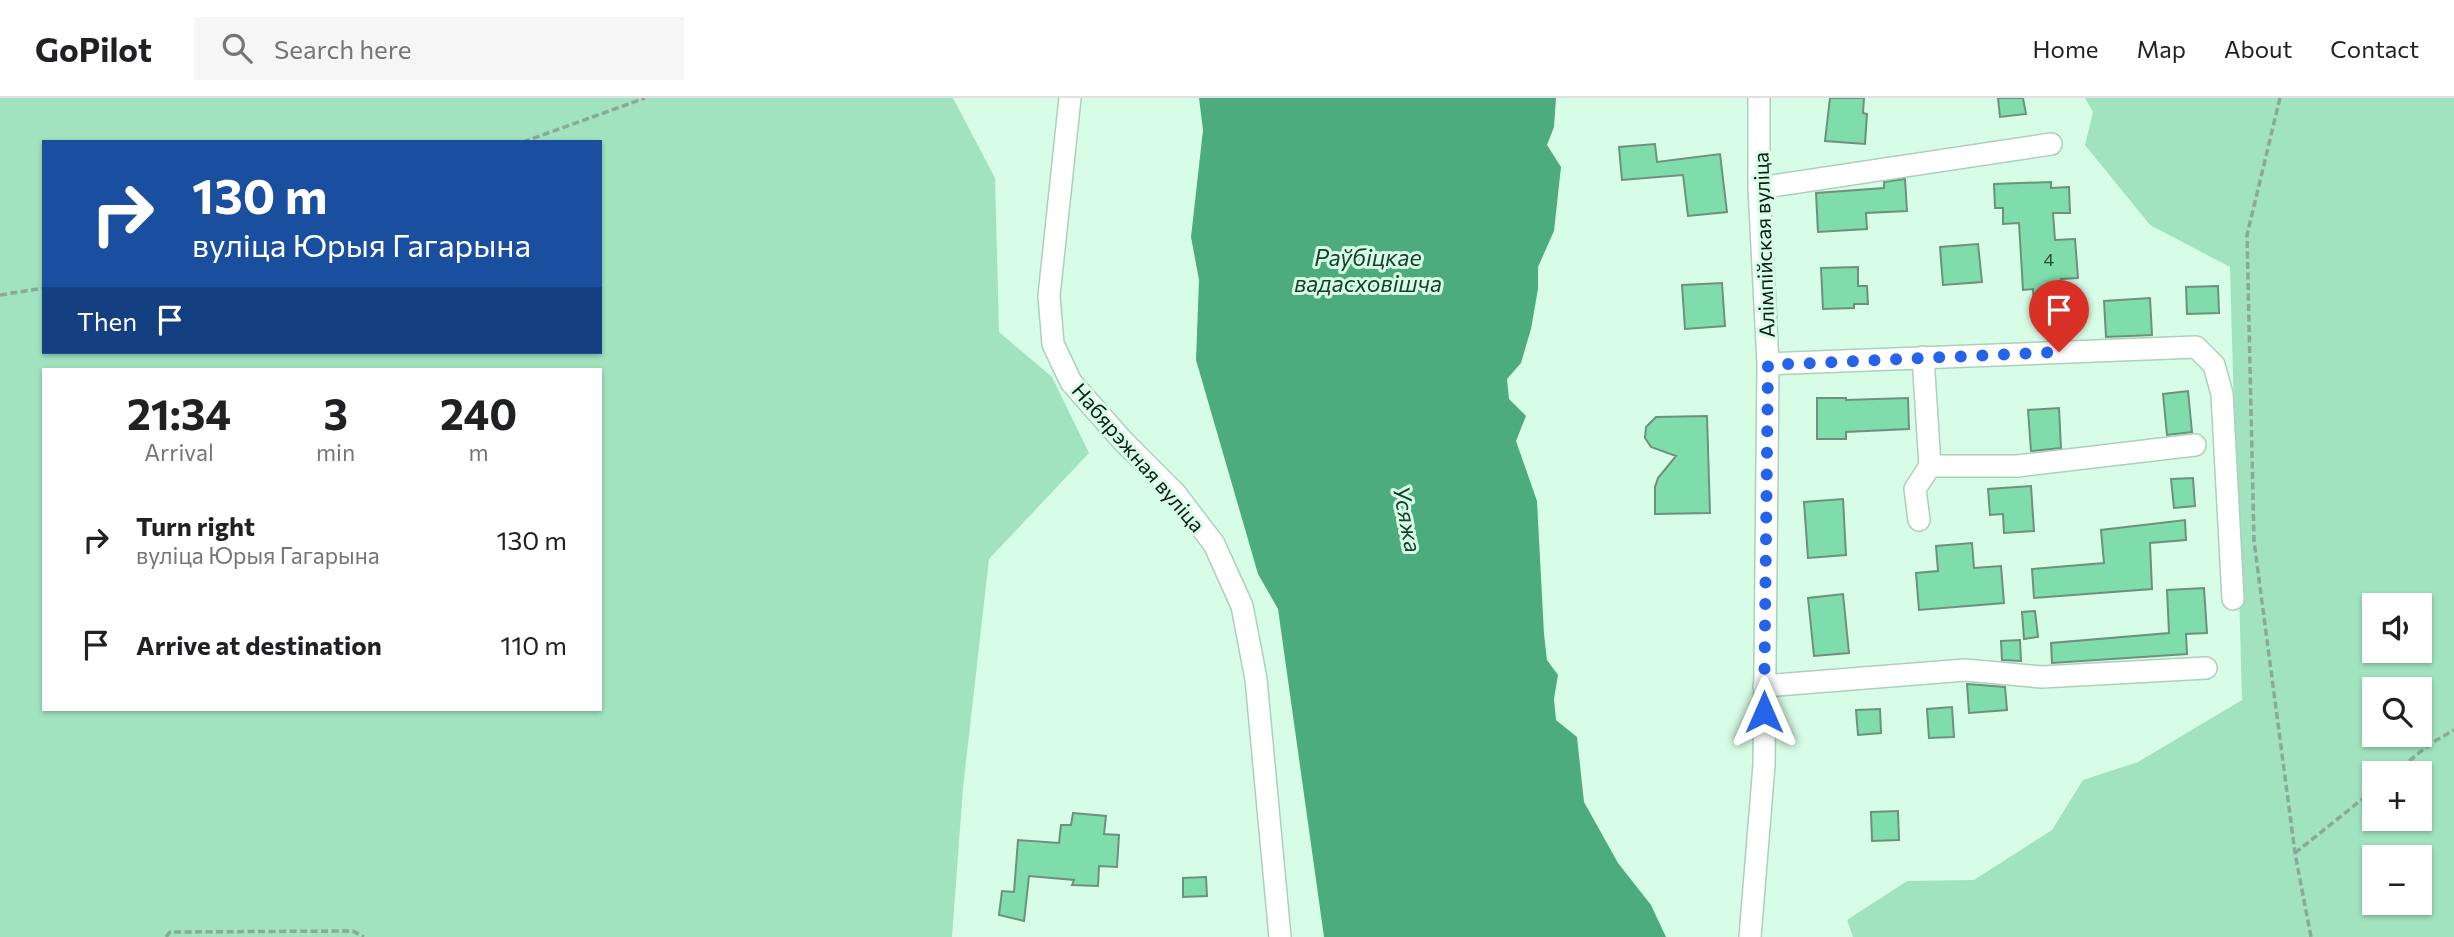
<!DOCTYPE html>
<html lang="en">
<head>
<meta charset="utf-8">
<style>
	:root { --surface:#fff; --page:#f6f6f6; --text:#202124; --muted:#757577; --line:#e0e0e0 }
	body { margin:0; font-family:Commissioner,sans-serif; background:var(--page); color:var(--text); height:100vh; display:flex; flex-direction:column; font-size:26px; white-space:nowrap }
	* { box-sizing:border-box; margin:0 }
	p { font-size:23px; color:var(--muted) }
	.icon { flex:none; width:38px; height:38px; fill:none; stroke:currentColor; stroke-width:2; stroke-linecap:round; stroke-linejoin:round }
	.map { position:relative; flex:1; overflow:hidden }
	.side { position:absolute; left:42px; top:270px; width:560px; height:343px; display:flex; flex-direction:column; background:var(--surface); border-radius:0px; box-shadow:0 2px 5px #0004 }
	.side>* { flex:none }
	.top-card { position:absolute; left:42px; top:42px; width:560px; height:214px; border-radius:0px; box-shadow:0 2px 5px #0004; background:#1a4fa0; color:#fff; overflow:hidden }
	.buttons { position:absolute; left:2362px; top:495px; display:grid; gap:14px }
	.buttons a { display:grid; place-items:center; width:70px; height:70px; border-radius:0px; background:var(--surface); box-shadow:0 2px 5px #0004; font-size:35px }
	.pin { position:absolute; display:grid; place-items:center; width:60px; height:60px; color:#fff; margin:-72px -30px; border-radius:50% 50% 50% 0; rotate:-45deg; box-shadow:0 0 7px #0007 }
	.pin .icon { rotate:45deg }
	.me { position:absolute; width:77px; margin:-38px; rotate:0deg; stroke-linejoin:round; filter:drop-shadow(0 0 5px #0008) }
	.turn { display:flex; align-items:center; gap:24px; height:147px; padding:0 35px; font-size:32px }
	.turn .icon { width:91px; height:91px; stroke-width:2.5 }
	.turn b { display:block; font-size:49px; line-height:60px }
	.then { display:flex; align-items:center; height:66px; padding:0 35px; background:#0003; gap:14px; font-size:26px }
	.eta { display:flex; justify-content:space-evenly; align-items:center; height:119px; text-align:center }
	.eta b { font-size:42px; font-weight:700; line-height:49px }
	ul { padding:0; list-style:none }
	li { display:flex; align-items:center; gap:21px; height:105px; padding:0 35px }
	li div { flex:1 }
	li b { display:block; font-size:26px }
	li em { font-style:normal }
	header { display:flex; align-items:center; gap:42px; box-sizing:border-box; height:98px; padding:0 35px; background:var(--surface); border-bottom:2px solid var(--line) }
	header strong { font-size:33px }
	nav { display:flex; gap:38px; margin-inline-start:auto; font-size:24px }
	.search { width:490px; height:63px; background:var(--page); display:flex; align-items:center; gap:18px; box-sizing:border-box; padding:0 24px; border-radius:0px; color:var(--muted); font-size:26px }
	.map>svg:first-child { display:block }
	.green { fill:#a0e3be; fill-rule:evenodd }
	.water { fill:#4dac7d }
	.building { fill:#7fddac; stroke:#6e917d; stroke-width:2 }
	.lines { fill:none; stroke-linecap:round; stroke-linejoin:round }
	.minor-casing { stroke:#acd0bb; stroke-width:24 }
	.path { stroke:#8ca898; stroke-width:3.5; stroke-dasharray:7 3.5; stroke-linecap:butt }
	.minor { stroke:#fff; stroke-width:21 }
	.route { stroke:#2563eb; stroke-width:12; stroke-dasharray:0 21.6 }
	.labels { text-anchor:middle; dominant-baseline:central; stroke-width:6; stroke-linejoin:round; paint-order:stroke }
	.number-label { font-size:18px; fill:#2a4c3b }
	.street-label { font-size:21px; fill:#0e1c15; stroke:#d8fde7 }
	.water-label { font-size:23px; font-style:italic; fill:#17402c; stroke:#d8fde7 }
</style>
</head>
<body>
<header>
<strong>GoPilot</strong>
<div class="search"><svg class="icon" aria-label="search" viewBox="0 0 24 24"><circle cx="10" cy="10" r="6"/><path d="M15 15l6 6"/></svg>Search here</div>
<nav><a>Home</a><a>Map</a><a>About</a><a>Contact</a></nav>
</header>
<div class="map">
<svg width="2454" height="839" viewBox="0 0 2454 839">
	<rect width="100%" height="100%" fill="#d8fde7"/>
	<path class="green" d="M0 0H953L995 80 999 234 1052 279 1089 355 989 461 963 690 952 839H0ZM44 44H600V254H44ZM44 271H600V611H44Z
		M2085 0H2454V839H1853L1847 822 1907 783 1974 782 2052 732 2083 682 2138 664 2242 602 2230 169 2150 127 2085 47 2093 14ZM2375 508H2420V553H2375ZM2375 592H2420V637H2375ZM2375 676H2420V721H2375ZM2375 760H2420V805H2375Z"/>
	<path class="water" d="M1199 0H1556L1554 29 1547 47 1561 69 1554 133 1538 169V191L1531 231 1521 265 1507 281 1509 301 1526 318 1516 343 1537 403 1544 536 1547 562 1558 577 1554 601 1556 622 1577 639 1584 704 1618 765 1651 807 1666 839H1324L1278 511 1258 476 1196 262 1199 182 1191 139 1203 32Z"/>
	<path class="building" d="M1830 0H1864L1863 15 1867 16 1865 46 1825 43Z
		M1998 0H2023L2026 16 2000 19Z
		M1655 46 1657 64 1720 56 1727 114 1688 118 1683 77 1622 82 1619 49Z
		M1905 81 1907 113 1866 115 1867 131 1818 134 1816 95 1884 90V84Z
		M2051 84V90L2069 89 2070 115H2053L2055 142 2075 141 2078 180 2061 181 2062 190H2059L2061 220 2035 222 2033 191 2023 192 2019 125 2003 126V110H1995L1994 86Z
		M1978 146 1982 184 1943 187 1940 149Z
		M1858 169V188H1867L1868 206H1854V210L1823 211 1821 170Z
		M1722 185 1725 228 1685 231 1682 187Z
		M2218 188 2219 215 2187 216 2186 189Z
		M2150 200 2152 237 2106 239 2104 203Z
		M2188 293 2192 334 2167 337 2163 296Z
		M1817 300H1846V302L1908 300 1909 331 1846 334V341H1817Z
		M2059 310 2061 350 2031 353 2028 312Z
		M1707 318 1710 415 1655 416V389L1658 380 1676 358 1651 349 1645 340 1646 329 1656 319Z
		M2193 380 2195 408 2174 410 2171 381Z
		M2031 388 2034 433 2004 435 2003 416 1990 417 1988 391Z
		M1843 401 1846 457 1808 460 1804 404Z
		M2185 422 2186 442 2150 445 2152 491 2034 500 2032 471 2104 465 2101 432Z
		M1972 445 1974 470 2001 468 2004 505 1919 512 1916 475 1938 473 1936 448Z
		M2204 490 2207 535 2186 536 2187 556 2052 565 2051 545 2169 535 2167 492Z
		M1843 496 1849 555 1814 558 1808 500Z
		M2035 513 2038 539 2024 541 2022 514Z
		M2020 542 2021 563 2002 562 2001 543Z
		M1967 586 2005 589 2007 612 1969 615Z
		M1952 609 1954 639 1929 640 1927 611Z
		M1880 611 1881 635 1858 637 1856 612Z
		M1898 713 1899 742 1872 743 1871 714Z
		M1073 715 1106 718 1104 736 1119 737 1117 769 1099 768 1098 788 1072 787 1074 782 1029 778 1024 823 999 817 1002 793 1014 794 1018 742 1059 745 1061 727H1071Z
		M1206 779 1207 798 1183 799V780Z"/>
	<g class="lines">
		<defs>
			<path id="minor" d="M1070 0 1049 198 1053 246 1071 284 1122 342 1175 395 1214 446 1242 508 1256 581 1280 839
				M1759 90 2051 46
				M1768 266 2196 249 2214 267 2222 296 2233 501
				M1930 368H2017L2195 347
				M1919 422 1915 391 1930 368 1923 259
				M1764 588 1965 572 2042 579 2206 570
				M1750 839 1764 667 1768 266 1759 90V0"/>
		</defs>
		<use href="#minor" class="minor-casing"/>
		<path class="path" d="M2280 0 2247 137 2254 443 2295 755 2311 839
			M523 44 645 0
			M0 197 44 190
			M2393 676 2430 646 2454 632
			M2295 755 2375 691
			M166 839 170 834 353 833 364 839"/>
		<use href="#minor" class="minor"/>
	</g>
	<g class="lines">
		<path class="route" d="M1764 614 1768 267 2059 254"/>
	</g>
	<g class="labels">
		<g class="number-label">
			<text x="2049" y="161">4</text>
		</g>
		<g class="street-label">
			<text transform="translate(1763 147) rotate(-92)">Алімпійская вуліца</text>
			<text transform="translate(1139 359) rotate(49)">Набярэжная вуліца</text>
		</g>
		<g class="water-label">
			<text x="1368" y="159">Раўбіцкае<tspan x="1368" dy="26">вадасховішча</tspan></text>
			<text transform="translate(1408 421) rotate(79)">Усяжа</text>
		</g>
	</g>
</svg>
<div class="buttons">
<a><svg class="icon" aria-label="sound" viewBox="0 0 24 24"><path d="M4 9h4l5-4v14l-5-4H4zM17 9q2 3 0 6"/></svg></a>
<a><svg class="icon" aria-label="search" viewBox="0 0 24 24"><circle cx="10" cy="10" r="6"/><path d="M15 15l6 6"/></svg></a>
<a>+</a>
<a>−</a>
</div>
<div class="pin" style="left:2059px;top:254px;background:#d93025"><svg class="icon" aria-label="arrive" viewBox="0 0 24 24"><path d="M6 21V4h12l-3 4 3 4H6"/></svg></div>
<svg class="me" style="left:1764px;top:614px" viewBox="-20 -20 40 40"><path d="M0-17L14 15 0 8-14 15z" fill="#2563eb" stroke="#fff" stroke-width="4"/></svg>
<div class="top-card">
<div class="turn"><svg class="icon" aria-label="right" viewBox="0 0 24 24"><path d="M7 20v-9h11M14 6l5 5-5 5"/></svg><div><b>130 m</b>вуліца Юрыя Гагарына</div></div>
<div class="then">Then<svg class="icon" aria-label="arrive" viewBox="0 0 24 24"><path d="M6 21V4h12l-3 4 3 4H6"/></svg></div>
</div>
<section class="side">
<div class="eta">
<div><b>21:34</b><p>Arrival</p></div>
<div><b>3</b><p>min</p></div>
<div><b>240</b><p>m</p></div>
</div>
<ul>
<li><svg class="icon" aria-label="right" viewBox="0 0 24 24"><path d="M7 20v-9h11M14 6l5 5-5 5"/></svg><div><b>Turn right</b><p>вуліца Юрыя Гагарына</p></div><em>130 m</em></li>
<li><svg class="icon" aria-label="arrive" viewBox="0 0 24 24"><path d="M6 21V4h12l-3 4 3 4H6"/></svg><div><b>Arrive at destination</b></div><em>110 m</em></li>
</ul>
</section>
</div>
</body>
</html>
